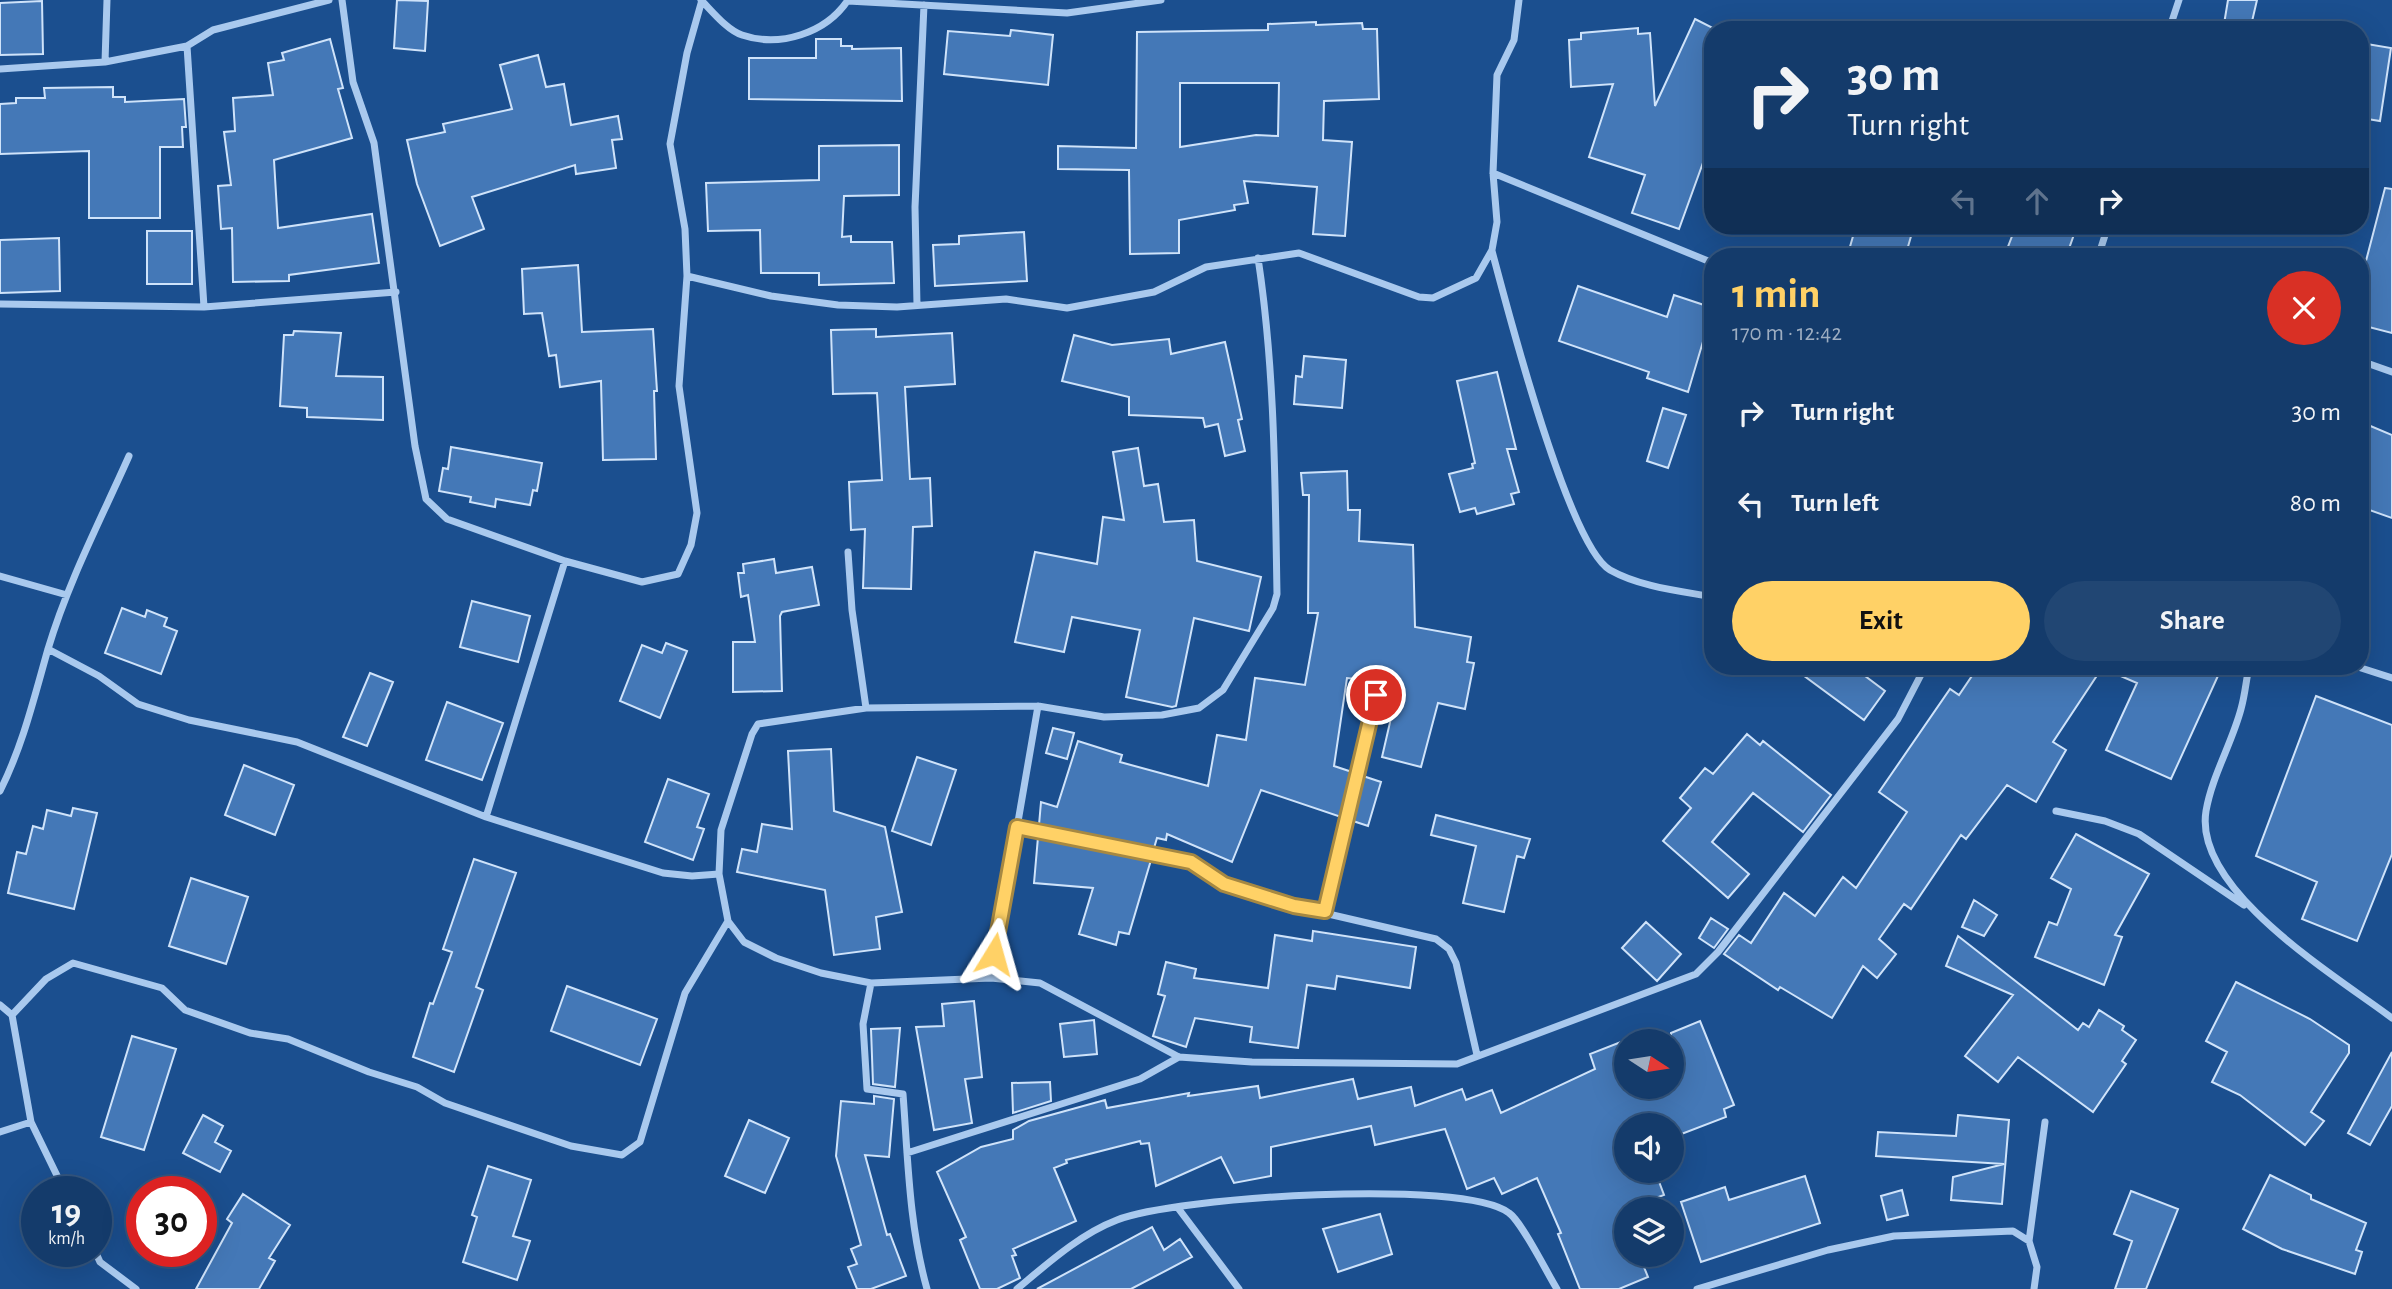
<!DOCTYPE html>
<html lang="en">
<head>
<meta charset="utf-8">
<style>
	:root { --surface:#143b6b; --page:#214673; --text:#f1f3f6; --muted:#9dadc1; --line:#33557e; --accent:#ffd166 }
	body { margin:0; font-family:"Alegreya Sans",sans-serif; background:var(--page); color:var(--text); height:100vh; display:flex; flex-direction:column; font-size:26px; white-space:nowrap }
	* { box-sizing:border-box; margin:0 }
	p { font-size:23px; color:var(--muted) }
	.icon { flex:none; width:38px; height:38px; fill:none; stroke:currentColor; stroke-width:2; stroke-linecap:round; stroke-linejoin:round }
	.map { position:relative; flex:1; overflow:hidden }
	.drawer { position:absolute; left:1704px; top:248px; width:665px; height:427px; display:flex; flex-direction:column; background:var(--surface); border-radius:28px; box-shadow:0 7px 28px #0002,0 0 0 2px var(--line) }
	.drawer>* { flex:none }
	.top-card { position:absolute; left:1704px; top:21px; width:665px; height:214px; border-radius:28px; box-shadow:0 7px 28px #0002,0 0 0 2px var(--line); background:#143b6b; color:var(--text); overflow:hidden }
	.needle { width:46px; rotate:102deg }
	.buttons { position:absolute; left:1614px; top:1029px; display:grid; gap:14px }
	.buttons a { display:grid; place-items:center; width:70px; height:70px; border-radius:50%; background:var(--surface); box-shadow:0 7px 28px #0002,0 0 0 2px var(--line); font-size:35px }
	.speed { position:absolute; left:21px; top:1176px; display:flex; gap:14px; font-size:35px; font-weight:700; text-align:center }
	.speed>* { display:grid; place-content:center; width:91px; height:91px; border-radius:50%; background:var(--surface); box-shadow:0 7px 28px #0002,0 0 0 2px var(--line); line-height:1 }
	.speed small { font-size:18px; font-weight:400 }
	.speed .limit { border:10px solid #d22; background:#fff; color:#111 }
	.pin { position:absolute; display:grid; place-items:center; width:60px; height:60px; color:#fff; margin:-30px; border:4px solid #fff; border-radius:50%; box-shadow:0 2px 7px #0007 }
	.me { position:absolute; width:77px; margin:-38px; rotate:8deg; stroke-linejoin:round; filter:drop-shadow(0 0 5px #0008) }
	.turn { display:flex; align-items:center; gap:24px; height:147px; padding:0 28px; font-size:32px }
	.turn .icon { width:91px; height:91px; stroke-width:2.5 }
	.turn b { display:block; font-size:49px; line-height:60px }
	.lanes { display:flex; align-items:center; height:66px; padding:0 28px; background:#0003; justify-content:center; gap:35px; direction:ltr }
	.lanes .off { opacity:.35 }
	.round { display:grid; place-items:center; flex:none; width:74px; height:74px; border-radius:37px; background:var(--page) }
	.head { display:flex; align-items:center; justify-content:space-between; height:119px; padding:0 28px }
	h1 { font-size:42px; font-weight:700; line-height:52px; color:var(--accent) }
	.action { display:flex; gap:14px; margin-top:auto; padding:14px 28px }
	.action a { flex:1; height:80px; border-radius:42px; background:var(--accent); color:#111; font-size:28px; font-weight:700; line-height:80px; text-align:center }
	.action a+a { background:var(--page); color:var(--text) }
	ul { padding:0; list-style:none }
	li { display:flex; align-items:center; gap:21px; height:91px; padding:0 28px }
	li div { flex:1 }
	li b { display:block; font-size:26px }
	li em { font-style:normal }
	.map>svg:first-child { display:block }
	.building { fill:#4478b7; stroke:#cfe3fa; stroke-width:2; fill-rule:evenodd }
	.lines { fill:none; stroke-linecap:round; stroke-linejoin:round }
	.minor { stroke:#a9c9ee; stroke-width:7 }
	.route-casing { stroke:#a68842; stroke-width:18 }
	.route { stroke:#ffd166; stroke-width:12 }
</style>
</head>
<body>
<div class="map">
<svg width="2392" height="1289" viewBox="0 0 2392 1289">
	<rect width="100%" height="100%" fill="#1b4f8f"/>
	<path class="building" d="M397 0 428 1 425 51 394 48Z
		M2228 0H2257L2250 30H2223Z
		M42 1 43 54 0 55V3Z
		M1695 19 1713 28V135L1679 229 1632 213 1645 175 1589 157 1613 84 1571 87 1569 40 1581 39V33L1638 28V34L1650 33 1655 106Z
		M1316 22V25L1362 23 1363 29H1377L1379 99 1324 101 1323 140 1352 142 1345 236 1313 234 1317 187 1244 181 1248 203 1234 205 1235 210 1179 220V253L1130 254 1129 170 1058 169V146L1136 148 1137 32 1268 30V24ZM1180 83H1279L1278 136 1256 135 1180 147Z
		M1011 30 1053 35 1048 85 944 74 948 31 1010 36Z
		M330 39 343 88 338 89 352 138 274 160 278 228 372 214 379 263 289 275V281L233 282 232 228 221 229 218 186 231 185 224 132 235 131 233 98 273 95 268 63 284 60 282 53Z
		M816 39H841V46H852V49L901 48 902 101 749 99V58H816Z
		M2361 43 2391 48 2380 121 2361 118Z
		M538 55 546 87 564 84 571 125 618 116 622 139 612 140 616 168 576 174 575 165 472 197 484 229 440 246 417 184 407 140 445 132 443 124 512 109 500 65Z
		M113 87V97H125V102L184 99 186 127H182L183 147H160V218H89V151L0 154V104L16 103V98H45L44 88Z
		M899 145V195L844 196 842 237 851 236V242H892L894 283 819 285V273H761L760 230 708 231 706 183 819 180V146Z
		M2385 188 2392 189V333L2361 325V280Z
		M1856 226H1914L1905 257H1847Z
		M2016 226H2077L2066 257H2004Z
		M147 231H192V284H147Z
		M1024 232 1027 281 935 286 933 245 959 244V236Z
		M59 238 60 291 0 293V240Z
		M578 265 582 332 653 329 657 391H654L656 459 603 460 601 381 560 387 556 355 549 356 542 313 524 314 522 269Z
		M1578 286 1667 317 1674 295 1713 308 1688 392 1647 378 1649 372 1559 341Z
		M876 329V337L952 333 955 384 905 387 910 479 930 478 932 526 913 527 911 589 863 588 865 529 851 530 849 482 882 480 877 393 833 394 831 330Z
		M294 331 341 333 336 376 383 377V420L307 417V408L280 406 284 335H293Z
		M1074 335 1112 345 1169 339 1171 354 1225 342 1242 419 1238 420 1245 451 1225 456 1218 424 1205 427 1203 418 1129 415V397L1062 381Z
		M1304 356 1346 360 1342 408 1294 404 1296 376 1302 377Z
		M1497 372 1516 449H1507L1519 492 1511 494 1514 504 1477 514 1475 508 1460 512 1449 474 1473 468 1472 464 1475 463 1457 381Z
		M1663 408 1686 415 1668 468 1647 461Z
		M2361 422 2392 435V518L2361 507Z
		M451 447 542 463 537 491 533 490 530 505 496 499 495 507 470 502 471 497 439 491 443 468 448 469Z
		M1138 448 1144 486 1158 484 1164 522 1194 520 1197 561 1261 577 1249 631 1194 618 1176 706 1172 707 1126 697 1140 630 1072 617 1064 652 1015 642 1035 552 1097 564 1103 517 1124 520 1113 452Z
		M1347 471 1348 510H1360L1359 541 1413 545 1415 627 1471 637 1467 662 1474 663 1465 709 1438 703 1421 767 1382 757 1400 679 1357 673 1356 679 1347 678 1334 766 1352 772 1341 817 1261 790 1232 862 1167 834 1166 840 1157 838 1154 848 1039 825 1041 802 1057 807 1078 741 1122 755 1120 762 1208 786 1217 735 1246 740 1255 678 1305 685 1318 613H1308L1309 495H1303L1301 473Z
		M774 559 776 573 812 567 819 605 782 612 780 616 782 691 733 692V642H755L748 595 741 597 738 573H744L743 564Z
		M472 601 530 616 518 662 460 647Z
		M122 608 145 617 147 610 167 618 164 626 177 631 161 674 105 653Z
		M666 643 687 651 660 718 620 701 642 645 662 653Z
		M1792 667H1853L1885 691 1864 720Z
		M1978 667H2222L2171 779 2106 750 2137 683 2102 668 2053 742 2066 750 2036 802 2007 785 1966 839 1961 835 1911 909 1904 904 1879 939 1896 954 1877 978 1863 966 1832 1018 1780 987 1778 990 1724 954 1739 935 1751 943 1784 893 1815 916 1843 877 1856 888 1907 812 1879 792 1950 689 1959 695Z
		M370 673 393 682 367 746 343 737Z
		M2316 696 2392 725V854L2357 941 2302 919 2317 882 2256 856Z
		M447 702 503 723 482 780 426 760Z
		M1053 728 1074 733 1067 759 1046 753Z
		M1747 734 1760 745 1763 741 1831 795 1803 832 1753 793 1712 842 1749 874 1728 898 1663 841 1691 808 1680 798 1705 768 1713 774Z
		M831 749 834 811 885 827 902 912 876 917 880 949 834 955 825 890 737 872 742 849 757 852 762 824 792 829 788 751Z
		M917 757 956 770 931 845 892 831Z
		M244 765 294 785 275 835 225 815Z
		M1363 776 1381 782 1368 826 1353 821Z
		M668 779 709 794 697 827 704 829 693 860 645 842Z
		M73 808 97 813 74 909 8 893 17 852 26 854 33 826 43 829 47 810 71 816Z
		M1436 815 1530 839 1524 858 1517 856 1504 912 1463 903 1476 846 1431 835Z
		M2076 834 2149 874 2115 935 2122 937 2104 985 2035 957 2049 922 2057 925 2071 889 2051 878Z
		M1038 837 1151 860 1129 934 1119 932 1116 945 1079 934 1093 888 1034 883Z
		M474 859 516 873 476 987 483 990 454 1072 413 1057 430 1003 433 1004 452 952 443 949Z
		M191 878 248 897 226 964 169 946Z
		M1974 900 1997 915 1984 936 1962 927Z
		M1711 918 1728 929 1714 948 1699 938Z
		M1646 922 1681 954 1657 981 1622 948Z
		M1313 931 1416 947 1410 988 1337 976 1335 989 1307 985 1298 1048 1250 1042 1252 1027 1195 1018 1186 1047 1153 1036 1165 996 1158 994 1166 962 1196 969 1194 978 1268 988 1275 935 1312 941Z
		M1958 936 2078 1030 2083 1023 2089 1027 2099 1010 2124 1026 2122 1030 2136 1040 2122 1061 2126 1064 2093 1112 2018 1057 1998 1082 1965 1056 2013 995 1946 966Z
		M2236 982 2310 1019 2349 1045V1053L2311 1112 2324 1121 2305 1145 2240 1095 2212 1082 2227 1052 2206 1041Z
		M567 986 657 1019 640 1065 551 1031Z
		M974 1001 982 1077 965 1079 972 1123 934 1130 916 1027 944 1026 942 1004Z
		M1094 1020 1097 1054 1064 1057 1060 1024Z
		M1700 1021 1734 1105 1724 1109 1726 1117 1671 1138V1125H1626V1171H1655L1664 1195 1626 1209V1255H1639L1648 1277 1619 1289H1580L1558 1234 1561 1233 1537 1178 1502 1194 1494 1178 1467 1189 1445 1129 1375 1145 1371 1126 1271 1147V1176L1234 1183 1221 1157 1156 1186 1149 1143 1141 1144 1140 1141 1066 1160 1067 1163 1054 1168 1076 1221 1013 1249 1016 1255 1012 1256 1020 1278 997 1289H980L960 1240 966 1237 937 1172 981 1147 1013 1139V1130L1029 1121 1105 1100 1107 1108 1189 1093 1188 1096 1258 1086 1260 1098 1353 1079 1358 1099 1411 1087 1415 1106 1462 1089 1466 1100 1492 1090 1501 1113 1595 1069 1590 1054 1626 1040V1087H1671V1033Z
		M900 1028 895 1087 873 1084 871 1029Z
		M132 1036 176 1049 144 1150 101 1137Z
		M2392 1052V1106L2370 1145 2348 1133Z
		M1050 1082 1051 1101 1013 1113 1012 1083Z
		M874 1096 894 1099 889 1157 865 1155 887 1235 890 1234 906 1276 871 1289H857L848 1267 857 1264 851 1249 861 1245 836 1156 841 1101 874 1104Z
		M203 1115 223 1126 215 1142 231 1151 220 1172 183 1153Z
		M1958 1115 2009 1120 2002 1204 1951 1200 1953 1177 2004 1164 1876 1156 1878 1132 1956 1136Z
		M749 1120 789 1138 765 1193 725 1176Z
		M488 1166 531 1180 513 1236 530 1241 517 1280 463 1262 477 1217 472 1215Z
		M2270 1175 2311 1195V1199L2366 1223 2356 1250 2362 1252 2355 1274 2282 1249 2243 1229Z
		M1805 1176 1820 1223 1701 1262 1681 1202 1725 1187 1729 1200Z
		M1902 1190 1908 1215 1887 1220 1881 1196Z
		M2131 1191 2178 1209 2146 1289H2115L2132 1241 2114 1234Z
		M243 1194 290 1225 269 1258 275 1261 259 1289H196L232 1223 227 1219Z
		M1380 1214 1392 1254 1338 1272 1323 1229Z
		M1152 1227 1164 1250 1180 1239 1192 1257 1131 1289H1037Z"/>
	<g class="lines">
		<path class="minor" d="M342 0 353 82 374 143 415 446 426 499 447 519 565 561 642 582 678 574 691 545 697 513 679 386 687 276 771 296 838 305 897 307 1006 299 1067 308 1154 292 1206 267 1299 253 1419 297 1433 298 1476 278 1492 250 1497 222 1493 173 1497 75 1514 40 1519 0
			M701 0C712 11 727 30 742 35 780 48 826 33 848 0
			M848 1 1067 13 1161 0
			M2169 30 2179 0
			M187 46 204 307
			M105 62 107 0
			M0 69 105 62 187 46 213 30 329 0
			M1493 173 1713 263
			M1492 251C1507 307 1568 545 1610 570 1640 587 1680 591 1713 597
			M2098 257 2108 226
			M1258 258C1275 369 1275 482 1277 594L1273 608 1223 690 1199 708 1162 715 1104 717 1038 706 866 708 758 724 752 734 721 830 719 874 728 921 744 942 776 958 821 973 871 983 991 978 1040 983 1179 1057 1252 1062 1457 1064 1696 974 1718 952 1898 719 1925 667
			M687 276 685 229 670 144 687 53 702 0
			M0 304 204 307 396 292
			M917 305 915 207 924 5
			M2361 361 2392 372
			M848 552 852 610 866 708
			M0 576 67 595
			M48 649 99 676 138 704 189 720 297 742 486 817 663 873 692 876 719 874
			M2249 667C2246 681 2245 695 2241 709 2232 743 2212 776 2206 811 2193 890 2336 976 2392 1018
			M2358 667 2392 678
			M0 791C23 745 34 698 48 649 68 582 101 519 129 456
			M2056 811 2105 821 2139 834 2244 905
			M486 817 565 561
			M1017 827 1191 862 1224 884 1294 906 1436 939 1449 949 1456 963 1477 1055
			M1325 911 1376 695
			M991 978 1038 706
			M871 983 863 1024 867 1089 903 1094C908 1160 909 1225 927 1289
			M0 1005 12 1015 31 1122 65 1192
			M12 1015 46 979 73 963 162 988 185 1010 250 1033 288 1039 369 1072 417 1087 445 1103 571 1146 622 1155 640 1142 685 993 728 921
			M0 1132 31 1122
			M907 1153 1140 1079 1179 1057
			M1178 1208 1239 1289
			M95 1251 100 1262 136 1289
			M1017 1289C1047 1264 1080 1234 1117 1220 1174 1197 1463 1178 1509 1213 1522 1222 1547 1273 1557 1289
			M1697 1289 1828 1250 1894 1236 2013 1231 2029 1241
			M2034 1289 2037 1267 2029 1241 2045 1122"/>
	</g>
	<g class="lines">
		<defs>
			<path id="route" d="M994 954 1017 827 1191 862 1224 884 1294 906 1325 911 1376 695"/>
		</defs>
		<use href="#route" class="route-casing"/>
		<use href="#route" class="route"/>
	</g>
</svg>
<div class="buttons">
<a><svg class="needle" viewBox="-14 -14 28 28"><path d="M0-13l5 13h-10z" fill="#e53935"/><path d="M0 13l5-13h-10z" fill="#9dadc1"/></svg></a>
<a><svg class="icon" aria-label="sound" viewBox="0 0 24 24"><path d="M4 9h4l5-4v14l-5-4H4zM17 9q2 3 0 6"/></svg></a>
<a><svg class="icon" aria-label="layers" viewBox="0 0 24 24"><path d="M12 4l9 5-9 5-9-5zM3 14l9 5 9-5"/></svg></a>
</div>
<div class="speed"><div>19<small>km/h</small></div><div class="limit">30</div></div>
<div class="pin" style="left:1376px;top:695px;background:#d93025"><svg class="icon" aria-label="arrive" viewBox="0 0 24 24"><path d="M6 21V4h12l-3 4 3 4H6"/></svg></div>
<svg class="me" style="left:994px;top:954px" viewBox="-20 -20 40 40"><path d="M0-17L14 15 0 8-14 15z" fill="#ffd166" stroke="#fff" stroke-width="4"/></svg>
<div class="top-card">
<div class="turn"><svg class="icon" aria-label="right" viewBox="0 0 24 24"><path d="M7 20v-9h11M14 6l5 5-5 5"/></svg><div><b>30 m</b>Turn right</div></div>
<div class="lanes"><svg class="icon off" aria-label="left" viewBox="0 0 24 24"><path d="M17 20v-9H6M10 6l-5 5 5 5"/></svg><svg class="icon off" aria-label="ahead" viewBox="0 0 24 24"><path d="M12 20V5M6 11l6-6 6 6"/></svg><svg class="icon" aria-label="right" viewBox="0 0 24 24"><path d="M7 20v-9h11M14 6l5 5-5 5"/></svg></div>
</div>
<section class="drawer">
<div class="head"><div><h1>1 min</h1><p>170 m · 12:42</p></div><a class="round" style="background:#d93025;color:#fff"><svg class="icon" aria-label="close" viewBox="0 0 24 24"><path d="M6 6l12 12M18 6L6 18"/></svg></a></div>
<ul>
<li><svg class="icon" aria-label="right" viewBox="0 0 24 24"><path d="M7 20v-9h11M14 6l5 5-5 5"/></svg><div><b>Turn right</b></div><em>30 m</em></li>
<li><svg class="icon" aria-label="left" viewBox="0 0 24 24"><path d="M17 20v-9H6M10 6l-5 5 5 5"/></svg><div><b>Turn left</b></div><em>80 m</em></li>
</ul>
<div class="action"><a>Exit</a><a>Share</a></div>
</section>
</div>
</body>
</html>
